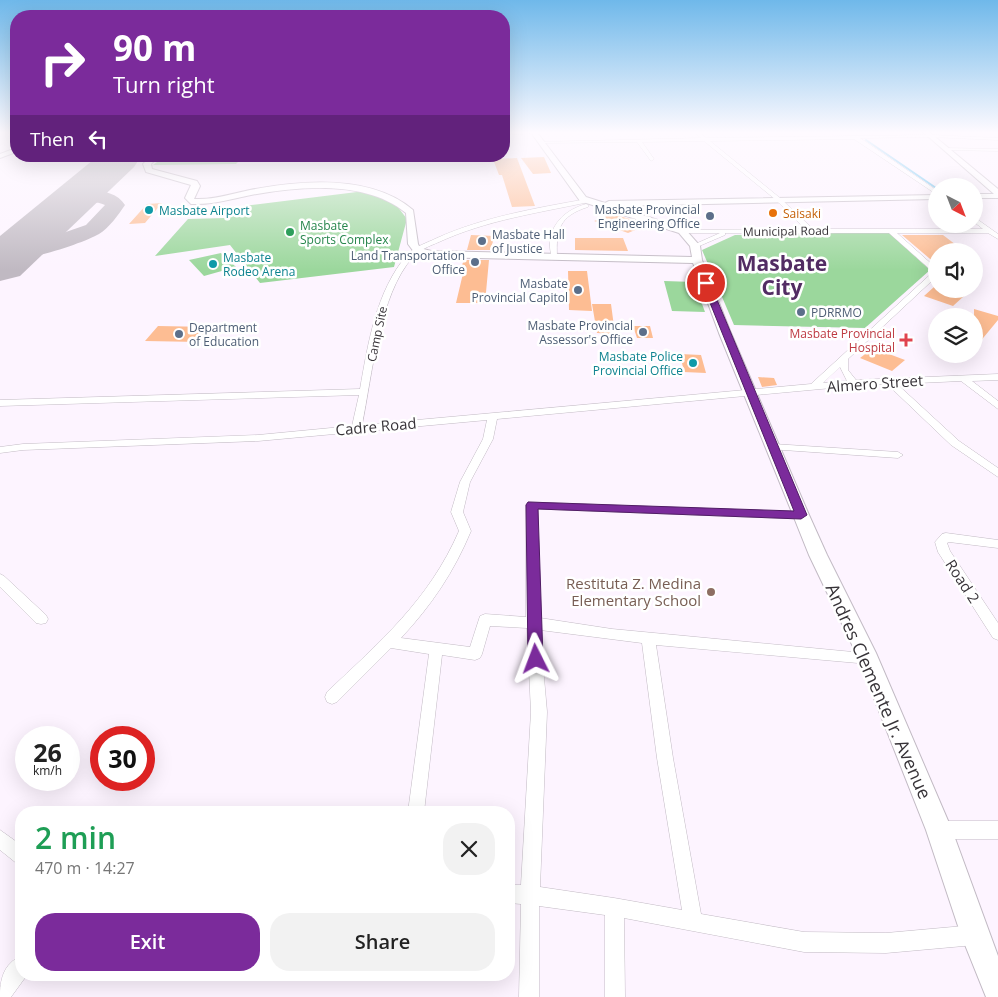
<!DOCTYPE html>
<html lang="en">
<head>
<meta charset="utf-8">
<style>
	:root { --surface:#fff; --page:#f2f2f2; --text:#222; --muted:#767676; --accent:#7b2b9b }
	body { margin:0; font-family:"Open Sans",sans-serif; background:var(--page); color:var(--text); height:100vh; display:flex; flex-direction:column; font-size:19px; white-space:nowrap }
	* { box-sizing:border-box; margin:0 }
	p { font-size:16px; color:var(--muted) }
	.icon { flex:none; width:28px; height:28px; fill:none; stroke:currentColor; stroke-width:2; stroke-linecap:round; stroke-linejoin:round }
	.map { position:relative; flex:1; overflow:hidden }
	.drawer { position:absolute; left:15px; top:806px; width:500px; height:175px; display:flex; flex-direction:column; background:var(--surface); border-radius:20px; box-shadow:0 5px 20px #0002 }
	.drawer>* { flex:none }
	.banner { position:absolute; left:10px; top:10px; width:500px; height:152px; border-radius:20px; box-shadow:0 5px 20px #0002; background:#7b2b9b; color:#fff; overflow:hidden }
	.needle { width:32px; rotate:138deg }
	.controls { position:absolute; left:928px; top:178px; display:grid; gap:10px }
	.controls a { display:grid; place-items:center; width:55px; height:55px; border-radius:50%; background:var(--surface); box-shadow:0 5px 20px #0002; font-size:25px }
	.speed { position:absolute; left:15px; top:726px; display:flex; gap:10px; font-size:25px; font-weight:700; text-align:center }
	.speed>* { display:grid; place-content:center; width:65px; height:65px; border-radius:50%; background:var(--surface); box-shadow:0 5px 20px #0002; line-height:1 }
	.speed small { font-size:12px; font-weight:400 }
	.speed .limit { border:8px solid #d22; background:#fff; color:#111 }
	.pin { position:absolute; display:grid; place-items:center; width:42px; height:42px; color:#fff; margin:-21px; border:2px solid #fff; border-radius:50%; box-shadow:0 1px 5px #0007 }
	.me { position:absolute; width:55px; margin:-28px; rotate:357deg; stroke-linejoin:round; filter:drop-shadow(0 0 4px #0008) }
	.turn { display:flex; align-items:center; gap:18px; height:105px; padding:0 20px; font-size:22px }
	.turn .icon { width:65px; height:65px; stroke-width:2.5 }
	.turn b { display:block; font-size:35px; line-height:42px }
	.then { display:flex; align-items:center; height:48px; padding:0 20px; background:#0003; gap:10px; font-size:19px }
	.round { display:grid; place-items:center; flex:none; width:52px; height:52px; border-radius:20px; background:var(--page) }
	.head { display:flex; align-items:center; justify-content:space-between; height:85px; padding:0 20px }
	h1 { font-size:30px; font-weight:600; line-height:38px; color:#1e9e55 }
	.button { display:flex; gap:10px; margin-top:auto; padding:10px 20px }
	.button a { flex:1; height:58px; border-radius:20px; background:var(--accent); color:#fff; font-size:20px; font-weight:600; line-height:58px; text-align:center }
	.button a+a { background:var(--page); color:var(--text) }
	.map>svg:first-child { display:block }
	.green { fill:#9bd79c }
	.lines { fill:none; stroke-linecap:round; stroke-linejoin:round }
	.stream { stroke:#5abfee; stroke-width:2 }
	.taxiway { fill:#c0b9c2; fill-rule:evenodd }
	.runway { fill:#c0b9c2; fill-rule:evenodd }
	.building { fill:#fdbd93 }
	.street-casing { stroke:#c2bac4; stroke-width:1 }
	.secondary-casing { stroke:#c2bac4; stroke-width:2 }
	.primary-casing { stroke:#c2bac4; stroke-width:1 }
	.street { fill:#fff; fill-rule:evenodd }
	.secondary { fill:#fff; fill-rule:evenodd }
	.primary { fill:#fff; fill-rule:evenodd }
	.route { fill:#7b2b9b; stroke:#501c65 }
	.culture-dot { fill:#0f9aa8; stroke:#fff; stroke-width:2 }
	.food-dot { fill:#e8710a; stroke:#fff; stroke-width:2 }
	.service-dot { fill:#5c6f8a; stroke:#fff; stroke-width:2 }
	.leisure-dot { fill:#2e9e5b; stroke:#fff; stroke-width:2 }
	.health-dot { fill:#e0444e; stroke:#fff; stroke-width:2 }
	.education-dot { fill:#8d6e63; stroke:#fff; stroke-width:2 }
	.labels { text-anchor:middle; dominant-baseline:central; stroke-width:5; stroke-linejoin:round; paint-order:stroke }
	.far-service-label { font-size:12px; fill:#4e5e75; stroke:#fff; text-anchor:end }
	.far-culture-label { font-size:12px; fill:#0d838f; stroke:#fff; text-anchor:start }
	.far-food-label { font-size:12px; fill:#c56008; stroke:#fff; text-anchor:start }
	.far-leisure-label { font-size:12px; fill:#27864d; stroke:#fff; text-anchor:start }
	.far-street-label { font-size:12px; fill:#373338; stroke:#fff }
	.far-health-label { font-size:12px; fill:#be3a42; stroke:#fff; text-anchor:end }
	.street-label { font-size:15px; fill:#373338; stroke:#fff }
	.education-label { font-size:15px; fill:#785e54; stroke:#fff; text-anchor:end }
	.near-street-label { font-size:18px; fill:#373338; stroke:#fff }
	.far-town-label { font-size:21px; font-weight:bold; fill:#522c63; stroke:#fff }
</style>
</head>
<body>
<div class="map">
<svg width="998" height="997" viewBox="0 0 998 997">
	<rect width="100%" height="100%" fill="#fdf4ff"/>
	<path class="green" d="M165 156H244L236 164 153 165Z
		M365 191 394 202 407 219 394 267 260 283 230 245 155 256 188 219 225 218 243 206Z
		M888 232 930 270 865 328 734 325 702 250 735 235Z
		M221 253 236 267 204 276 189 260Z
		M664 281 694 282 705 312 672 311Z"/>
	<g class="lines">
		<path class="stream" d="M866 140 936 188"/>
		<path class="taxiway" d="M86 191C100 190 117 192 125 205 119 214 109 228 99 234 84 243 20 264 3 260L0 255 3 250 37 242 86 225 105 205C93 199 81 205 68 202L66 198 68 194Z"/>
		<path class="runway" d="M98 156H139L140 158 134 167 20 276 0 281V236Z"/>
	</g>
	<path class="building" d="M544 157 551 173 533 174 521 158Z
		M517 158 535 206 512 207 502 175H499L493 159Z
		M162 203 145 223 129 224 147 204Z
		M613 214 646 224 647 225 628 233 594 221Z
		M471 235 495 236 490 250H467Z
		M902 235H943L964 251H936V264Z
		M575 238H623L628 251 575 250Z
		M464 260H489L485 303H456L465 265H462Z
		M568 271H587L592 311 569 310Z
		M934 287 936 289 964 296 953 306 924 296Z
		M592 304H611L615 334 597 333Z
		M974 309 998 316V320L974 349Z
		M158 326 211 327 200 342 145 341Z
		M633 326H650L653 338H637Z
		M873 348 905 360 892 371 860 358Z
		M680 354 701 355 706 373 684 372Z
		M758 377 774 378 777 385 762 387Z"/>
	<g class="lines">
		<defs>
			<path id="street" d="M693 131H697L706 138 931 135 998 138V140L931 137 860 138 936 190V194L854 139 710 141 780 198 813 229H983L974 222V217L998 234V239L988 233H897L936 268V277L848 359V370L856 380 998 374V380L972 381 998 401V409L961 381 897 384 959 441 998 468V477L951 445 887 384 853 386 497 419 493 439 470 482 463 512 471 531C454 572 431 606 401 638L470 647 480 616 485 614 526 617V505L528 502 805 512 807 515 801 519 538 509 540 618 612 629 874 654 876 658 874 662 869 664 656 645 673 758 701 914 804 932 886 933 975 925 982 928 985 935 982 942 975 945 886 953 804 952 624 918 625 997H605V915L539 906V997H519L521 904 509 903V885H521L531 712 527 628 490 626 482 654 480 658 475 660 442 655 424 812H408L429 654 391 648 337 702 332 704 327 702 325 697 327 692C380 642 429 600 459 531L451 512 460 482 483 439 487 420 258 441 23 450 0 453V447L23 444 258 435 352 426 359 395 0 406V400L360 389C368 344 376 291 407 255 415 246 427 243 437 238 484 217 536 208 587 199L589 202C538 213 487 220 439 242 430 246 420 249 413 257 379 294 372 377 362 425L811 384 933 272 889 233H725V235L697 247H693V245L720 233H682L679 231 680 230 805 229 776 200 704 141 642 142 654 159 651 161 637 142 541 143 539 142 701 138ZM840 367 847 381 823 383ZM540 630 642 643 657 758 682 910 614 898 540 887 547 712Z
				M945 148 998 149V151L947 150Z
				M586 204 588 205V207C559 216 556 230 557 257L552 258C544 232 560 211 586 204Z
				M773 444 898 452 903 455 898 458 769 449 768 447 769 445Z
				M946 533 998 540V548L949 542 947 543 950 551 998 623V640L993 638 938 552 935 542 942 534Z
				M0 574 4 576 46 615 48 619 46 623 41 624 36 623 0 587Z
				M939 821H998V839H939L933 836 930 830 933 824Z
				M0 830 21 845V865L15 862 0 850Z
				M21 956V975H27L11 997H0C0 980 3 964 21 956Z"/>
			<path id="secondary" d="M530 131H536L586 197 605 203 609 201 936 195V199L615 206 685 229 700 246 702 260 731 333 809 515 827 555 876 653 952 830 998 956V997H986L961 935 926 830 856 653 809 555 793 515 719 333 693 263 430 257 414 252 408 244 406 213C367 180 299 186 251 195 231 199 212 205 191 204L185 198 191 185 146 172 143 164 151 156H159L151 164 152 169 197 181 200 186 194 199C213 200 231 194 250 190 302 180 371 174 413 210L418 244 420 248 431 251 692 257 690 246 679 233 580 201Z
				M922 131H928L998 189V198H974V194H994Z
				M16 148V152L0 158V154Z"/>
			<path id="primary" d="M504 131H537L533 133 504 135Z"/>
		</defs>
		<use href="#street" class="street-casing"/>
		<use href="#secondary" class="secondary-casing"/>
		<use href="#primary" class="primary-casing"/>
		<use href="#street" class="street"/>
		<use href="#secondary" class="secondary"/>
		<use href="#primary" class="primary"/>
	</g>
	<linearGradient id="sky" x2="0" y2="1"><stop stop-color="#6fb8ea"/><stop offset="0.49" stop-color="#fefaff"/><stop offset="1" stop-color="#fefaff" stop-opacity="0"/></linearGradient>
	<rect width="998" height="270" fill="url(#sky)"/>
	<path class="route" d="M703 281 710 283 807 515 801 519 538 509 543 659 541 663 536 665 530 663 528 659 526 505 528 502 794 511 702 283Z"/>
	<g class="culture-dot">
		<circle cx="149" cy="210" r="5"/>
		<circle cx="213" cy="264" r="5"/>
		<circle cx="693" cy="363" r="5"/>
	</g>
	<circle class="food-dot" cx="773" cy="213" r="5"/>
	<g class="service-dot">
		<circle cx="710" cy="216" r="5"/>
		<circle cx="482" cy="241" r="5"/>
		<circle cx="475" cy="262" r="5"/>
		<circle cx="578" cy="290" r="5"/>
		<circle cx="801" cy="312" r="5"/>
		<circle cx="643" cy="332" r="5"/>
		<circle cx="179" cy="334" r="5"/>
	</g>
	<circle class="leisure-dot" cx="290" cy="232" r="5"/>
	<path class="health-dot" d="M903.5 332.5h5v5h5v5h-5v5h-5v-5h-5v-5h5z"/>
	<circle class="education-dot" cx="711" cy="592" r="5"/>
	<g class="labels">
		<g class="far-service-label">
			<text x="700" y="209">Masbate Provincial<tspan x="700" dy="14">Engineering Office</tspan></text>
			<text x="492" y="234" text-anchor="start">Masbate Hall<tspan x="492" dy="14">of Justice</tspan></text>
			<text x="465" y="255">Land Transportation<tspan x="465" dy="14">Office</tspan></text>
			<text x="568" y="283">Masbate<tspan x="568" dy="14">Provincial Capitol</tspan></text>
			<text x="811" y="312" text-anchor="start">PDRRMO</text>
			<text x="633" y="325">Masbate Provincial<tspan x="633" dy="14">Assessor's Office</tspan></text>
			<text x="189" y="327" text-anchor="start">Department<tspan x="189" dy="14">of Education</tspan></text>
		</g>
		<g class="far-culture-label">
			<text x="159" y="210">Masbate Airport</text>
			<text x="223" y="257">Masbate<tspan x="223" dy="14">Rodeo Arena</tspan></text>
			<text x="683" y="356" text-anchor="end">Masbate Police<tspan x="683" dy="14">Provincial Office</tspan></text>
		</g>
		<g class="far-food-label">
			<text x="783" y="213">Saisaki</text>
		</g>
		<g class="far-leisure-label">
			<text x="300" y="225">Masbate<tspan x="300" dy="14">Sports Complex</tspan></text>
		</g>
		<g class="far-street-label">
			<text transform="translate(786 231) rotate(-1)">Municipal Road</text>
			<text transform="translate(377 334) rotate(-78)">Camp Site</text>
		</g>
		<g class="far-health-label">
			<text x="895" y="333">Masbate Provincial<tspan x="895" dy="14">Hospital</tspan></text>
		</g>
		<g class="street-label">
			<text transform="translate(875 383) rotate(-4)">Almero Street</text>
			<text transform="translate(376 426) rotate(-5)">Cadre Road</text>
			<text transform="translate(963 581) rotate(57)">Road 2</text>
		</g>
		<g class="education-label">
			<text x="701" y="583">Restituta Z. Medina<tspan x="701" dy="17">Elementary School</tspan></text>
		</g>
		<g class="near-street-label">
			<text transform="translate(879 691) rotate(66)">Andres Clemente Jr. Avenue</text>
		</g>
		<g class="far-town-label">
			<text x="782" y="263">Masbate<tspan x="782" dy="24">City</tspan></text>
		</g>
	</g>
</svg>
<div class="controls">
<a><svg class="needle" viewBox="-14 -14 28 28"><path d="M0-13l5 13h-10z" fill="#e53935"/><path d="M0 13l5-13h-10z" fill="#767676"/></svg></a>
<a><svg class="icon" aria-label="sound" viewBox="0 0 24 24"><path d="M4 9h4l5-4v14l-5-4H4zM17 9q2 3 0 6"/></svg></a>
<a><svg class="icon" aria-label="layers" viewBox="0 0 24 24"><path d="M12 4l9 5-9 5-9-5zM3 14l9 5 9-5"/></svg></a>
</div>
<div class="speed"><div>26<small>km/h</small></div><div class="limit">30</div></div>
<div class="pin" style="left:706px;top:283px;background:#d93025"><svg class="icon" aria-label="arrive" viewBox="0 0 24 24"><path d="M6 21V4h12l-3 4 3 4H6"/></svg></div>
<svg class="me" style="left:536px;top:659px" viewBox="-20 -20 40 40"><path d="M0-17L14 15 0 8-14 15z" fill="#7b2b9b" stroke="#fff" stroke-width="4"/></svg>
<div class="banner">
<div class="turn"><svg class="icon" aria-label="right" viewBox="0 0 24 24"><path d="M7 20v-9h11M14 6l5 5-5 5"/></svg><div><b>90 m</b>Turn right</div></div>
<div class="then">Then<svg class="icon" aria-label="left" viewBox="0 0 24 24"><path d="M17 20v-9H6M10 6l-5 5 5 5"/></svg></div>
</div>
<section class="drawer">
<div class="head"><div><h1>2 min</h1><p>470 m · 14:27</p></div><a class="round"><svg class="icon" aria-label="close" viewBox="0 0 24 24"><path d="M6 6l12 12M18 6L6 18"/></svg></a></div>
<div class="button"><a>Exit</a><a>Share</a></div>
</section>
</div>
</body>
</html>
